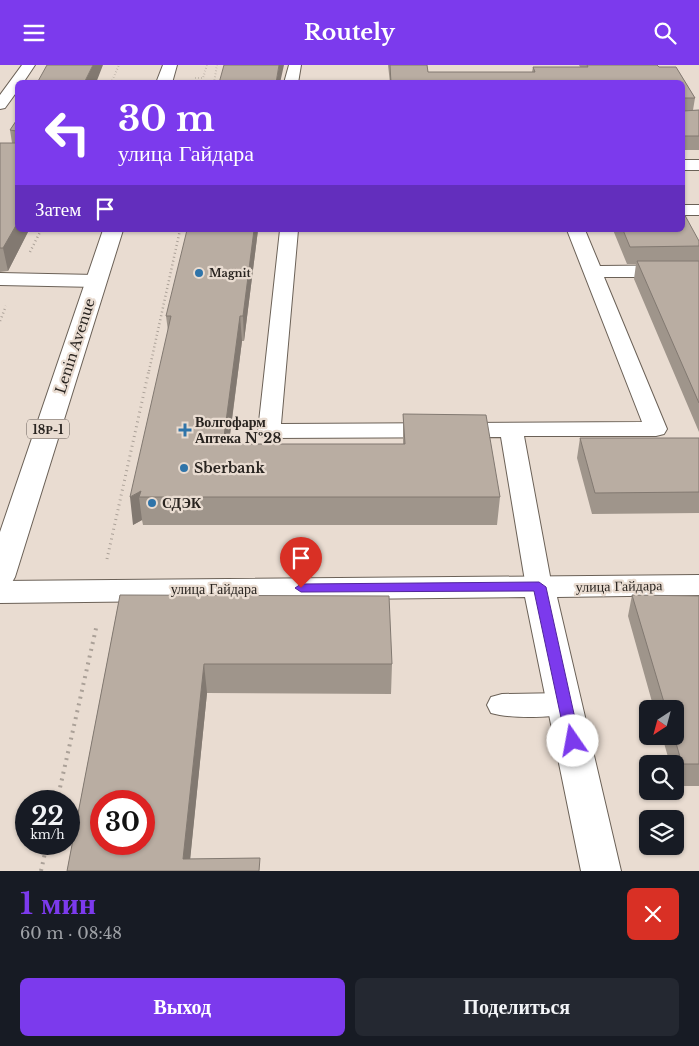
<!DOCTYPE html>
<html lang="ru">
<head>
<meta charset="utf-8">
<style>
	:root { --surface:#171b24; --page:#242831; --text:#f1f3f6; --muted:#9ea1a6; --accent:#7c3aed }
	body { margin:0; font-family:"Libre Baskerville",serif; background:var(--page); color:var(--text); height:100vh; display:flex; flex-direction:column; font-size:19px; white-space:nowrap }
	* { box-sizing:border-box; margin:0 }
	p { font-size:16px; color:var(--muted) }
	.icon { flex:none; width:28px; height:28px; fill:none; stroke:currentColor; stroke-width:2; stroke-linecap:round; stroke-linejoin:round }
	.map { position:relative; height:806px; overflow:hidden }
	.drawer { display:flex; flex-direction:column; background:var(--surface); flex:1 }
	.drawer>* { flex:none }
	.hud { position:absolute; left:15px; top:15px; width:670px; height:152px; border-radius:8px; box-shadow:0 1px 4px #0004; background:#7c3aed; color:#fff; overflow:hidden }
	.needle { width:32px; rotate:216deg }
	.tools { position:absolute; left:639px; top:635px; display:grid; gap:10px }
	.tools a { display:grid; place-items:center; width:45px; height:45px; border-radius:8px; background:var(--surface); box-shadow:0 1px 4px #0004; font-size:25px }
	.speed { position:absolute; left:15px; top:725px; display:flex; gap:10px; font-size:25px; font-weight:700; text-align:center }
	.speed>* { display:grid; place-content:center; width:65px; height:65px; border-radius:50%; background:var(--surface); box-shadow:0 1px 4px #0004; line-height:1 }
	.speed small { font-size:12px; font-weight:400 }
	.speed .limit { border:8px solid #d22; background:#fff; color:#111 }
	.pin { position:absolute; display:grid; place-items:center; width:42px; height:42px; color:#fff; margin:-51px -21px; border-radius:50% 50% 50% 0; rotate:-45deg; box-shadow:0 0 5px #0007 }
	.pin .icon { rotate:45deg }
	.me { position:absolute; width:55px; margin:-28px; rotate:348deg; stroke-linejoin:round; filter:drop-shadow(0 0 4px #0008) }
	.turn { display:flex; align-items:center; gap:18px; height:105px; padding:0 20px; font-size:22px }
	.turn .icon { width:65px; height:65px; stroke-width:2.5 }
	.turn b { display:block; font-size:35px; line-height:42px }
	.then { display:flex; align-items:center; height:48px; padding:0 20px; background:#0003; gap:10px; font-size:19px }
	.round { display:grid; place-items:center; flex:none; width:52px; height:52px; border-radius:8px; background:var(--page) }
	.head { display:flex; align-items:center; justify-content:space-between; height:85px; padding:0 20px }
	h1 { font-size:30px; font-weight:700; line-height:38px; color:var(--accent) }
	.action { display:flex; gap:10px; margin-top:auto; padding:10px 20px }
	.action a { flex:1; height:58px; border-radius:8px; background:var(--accent); color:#fff; font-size:20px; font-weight:700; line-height:58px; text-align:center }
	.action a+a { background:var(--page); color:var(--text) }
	header { display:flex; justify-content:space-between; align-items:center; height:65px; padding:0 20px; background:var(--accent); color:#fff; font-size:22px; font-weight:700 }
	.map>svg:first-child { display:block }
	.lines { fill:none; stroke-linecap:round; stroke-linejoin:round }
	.lane-casing { stroke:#6b6157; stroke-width:2 }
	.street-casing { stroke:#6b6157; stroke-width:2 }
	.primary-casing { stroke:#6b6157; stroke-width:2 }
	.path-far3 { stroke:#aba198; stroke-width:2; stroke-dasharray:0.5 2.5; stroke-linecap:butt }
	.path-far2 { stroke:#aba198; stroke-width:2.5; stroke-dasharray:1 3; stroke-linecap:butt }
	.path-far1 { stroke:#aba198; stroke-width:3; stroke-dasharray:1 4; stroke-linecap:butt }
	.path { stroke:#aba198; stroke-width:4; stroke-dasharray:2 5; stroke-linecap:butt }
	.lane { fill:#fff; fill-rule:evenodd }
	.street { fill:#fff; fill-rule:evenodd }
	.primary { fill:#fff; fill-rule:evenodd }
	.wall { fill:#9f958b }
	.shaded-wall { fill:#827971 }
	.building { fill:#b9ada2; stroke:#827971; fill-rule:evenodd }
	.route { fill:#7c3aed; stroke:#51269a }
	.poi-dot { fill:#2f74a9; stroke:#e9dcd1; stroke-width:2 }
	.labels { text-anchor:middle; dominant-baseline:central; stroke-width:4.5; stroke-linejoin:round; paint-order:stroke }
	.far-poi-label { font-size:11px; font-weight:bold; fill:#292420; stroke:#e9dcd1; text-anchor:start }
	.shield { fill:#e9dcd1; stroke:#635b55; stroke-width:1 }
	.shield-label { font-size:12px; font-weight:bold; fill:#292420 }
	.street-label { font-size:14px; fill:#292420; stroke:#e9dcd1 }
	.poi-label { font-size:14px; font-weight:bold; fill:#292420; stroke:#e9dcd1; text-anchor:start }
</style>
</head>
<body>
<header><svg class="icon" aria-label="menu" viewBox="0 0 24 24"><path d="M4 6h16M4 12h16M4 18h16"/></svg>Routely<svg class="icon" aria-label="search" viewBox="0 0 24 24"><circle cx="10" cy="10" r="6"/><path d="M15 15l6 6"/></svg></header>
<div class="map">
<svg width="699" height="806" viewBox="0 0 699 806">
	<rect width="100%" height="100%" fill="#e9dcd1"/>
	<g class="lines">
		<defs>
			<path id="lane" d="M22 0H35L23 18H18V25L5 43 0 44V30Z
				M289 0H301L298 18H284Z
				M682 95H699V105H682Z
				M682 140H699V150H682Z
				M280 165H298L281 359 642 357 567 165H585L600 201 699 200V212H604L667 364 664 369 656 371H524L552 522 549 528 539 531 529 528 526 522 501 372 269 373 261 371 258 366Z
				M0 208 96 210 103 212 105 216 103 220 96 222 0 220Z
				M565 628 576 631 580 639 576 647C555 653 512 654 491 648L487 640 491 632 502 629Z"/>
			<path id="street" d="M699 510V530L557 532 621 806H581L525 532 0 538V516Z"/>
			<path id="primary" d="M163 0H177L172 18H156Z
				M103 165H123L15 512 11 519 0 522V467Z"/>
		</defs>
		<use href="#lane" class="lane-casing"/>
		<use href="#street" class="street-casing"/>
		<use href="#primary" class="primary-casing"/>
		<path class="path-far3" d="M195 13H203L207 0
			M111 18 119 0
			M214 18 217 0"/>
		<path class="path-far2" d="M30 187 41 165
			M0 256 6 241
			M149 306 180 165"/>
		<path class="path-far1" d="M107 494 149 305"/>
		<path class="path" d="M57 736 97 559
			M41 806 47 779"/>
		<use href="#lane" class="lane"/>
		<use href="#street" class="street"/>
		<use href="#primary" class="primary"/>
	</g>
	<path class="wall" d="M388 0H427L428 7H532L533 2H580L579 0H657L659 2H676L695 33 693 45H699V85H682V18H390Z
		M18 53V165H29L8 206 0 207V78H12L10 65Z
		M258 165 244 276H242L229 379H403V349L500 432 497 460H143L142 455 133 460 168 266 166 251Z
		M613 165H682L699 176V367L634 214 636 199H627Z
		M580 373H699V448L592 449 577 393Z
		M120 530 392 599 391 629 207 628 190 794 67 806Z
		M632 530 699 531V721H677L675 716V699H670L662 671H675V644H654L628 551Z"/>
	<path class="shaded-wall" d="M93 0H103L96 18H84Z
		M279 0H284L280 18H276Z
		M18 157V165H29L8 206 3 183Z
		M254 165H258L244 276 243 251Z
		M240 251 242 276 225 407 223 379Z
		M141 426 139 432 142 455 133 460 130 432Z
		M204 599 207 628 189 806 183 794Z"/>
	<path class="building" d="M47 0H93L84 18H37Z
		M224 0H279L276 18H219Z
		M390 0H427L428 7H535L533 2H588L587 0H657L659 2H676L695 33H683V46L699 45V71H682V18H391Z
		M18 53V157L3 183H0V78H16V66L10 65Z
		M682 145 699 176V181L630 182 623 165H682Z
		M187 165H254L243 251H240L223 379H405L403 349 486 350 500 432H139L141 426 130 432 171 251H166Z
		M637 196H699V338Z
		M580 373H699V427L595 428Z
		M120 530 389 531 392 599H204L183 794 260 793 259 806H67ZM101 736H144V779H101Z
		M632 530 699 531V699H682L674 671H675V644H666Z"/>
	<path class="route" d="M539 517 546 522 580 676 578 680H568L566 676 534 526 301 527 295 523 301 519Z"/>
	<g class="poi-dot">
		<circle cx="199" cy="208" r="5"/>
		<path d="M182.5 357.5h5v5h5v5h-5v5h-5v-5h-5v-5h5z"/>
		<circle cx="184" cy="403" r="5"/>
		<circle cx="152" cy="438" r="5"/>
	</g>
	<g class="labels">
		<g class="far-poi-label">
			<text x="209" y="208">Magnit</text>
		</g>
		<rect class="shield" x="27" y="354.5" width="42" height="19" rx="4"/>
		<g class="shield-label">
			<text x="48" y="364">18Р-1</text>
		</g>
		<g class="street-label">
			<text transform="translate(75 281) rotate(-72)">Lenin Avenue</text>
			<text transform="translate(619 521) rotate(-1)">улица Гайдара</text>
			<text x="214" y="524">улица Гайдара</text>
		</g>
		<g class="poi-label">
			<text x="195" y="357">Волгофарм<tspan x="195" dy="16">Аптека №28</tspan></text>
			<text x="194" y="403">Sberbank</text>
			<text x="162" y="438">СДЭК</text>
		</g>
	</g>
</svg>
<div class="tools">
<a><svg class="needle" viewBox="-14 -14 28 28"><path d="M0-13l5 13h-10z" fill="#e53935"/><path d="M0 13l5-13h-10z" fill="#9ea1a6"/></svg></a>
<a><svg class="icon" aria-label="search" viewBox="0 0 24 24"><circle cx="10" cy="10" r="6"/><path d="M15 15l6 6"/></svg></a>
<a><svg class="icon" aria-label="layers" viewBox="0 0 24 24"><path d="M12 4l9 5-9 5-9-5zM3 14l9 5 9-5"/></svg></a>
</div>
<div class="speed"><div>22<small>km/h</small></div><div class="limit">30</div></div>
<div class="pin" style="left:301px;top:523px;background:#d93025"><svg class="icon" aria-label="arrive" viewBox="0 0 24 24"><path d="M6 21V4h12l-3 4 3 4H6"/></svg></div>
<svg class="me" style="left:573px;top:676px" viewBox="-20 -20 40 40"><circle r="19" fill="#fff"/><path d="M0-13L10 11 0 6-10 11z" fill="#7c3aed"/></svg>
<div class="hud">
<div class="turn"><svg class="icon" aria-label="left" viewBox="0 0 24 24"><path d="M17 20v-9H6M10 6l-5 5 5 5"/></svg><div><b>30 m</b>улица Гайдара</div></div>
<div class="then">Затем<svg class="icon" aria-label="arrive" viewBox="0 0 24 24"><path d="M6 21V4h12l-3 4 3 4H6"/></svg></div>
</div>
</div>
<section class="drawer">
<div class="head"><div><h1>1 мин</h1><p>60 m · 08:48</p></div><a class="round" style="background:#d93025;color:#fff"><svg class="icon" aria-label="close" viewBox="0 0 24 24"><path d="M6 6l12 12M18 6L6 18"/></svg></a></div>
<div class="action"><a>Выход</a><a>Поделиться</a></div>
</section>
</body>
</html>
